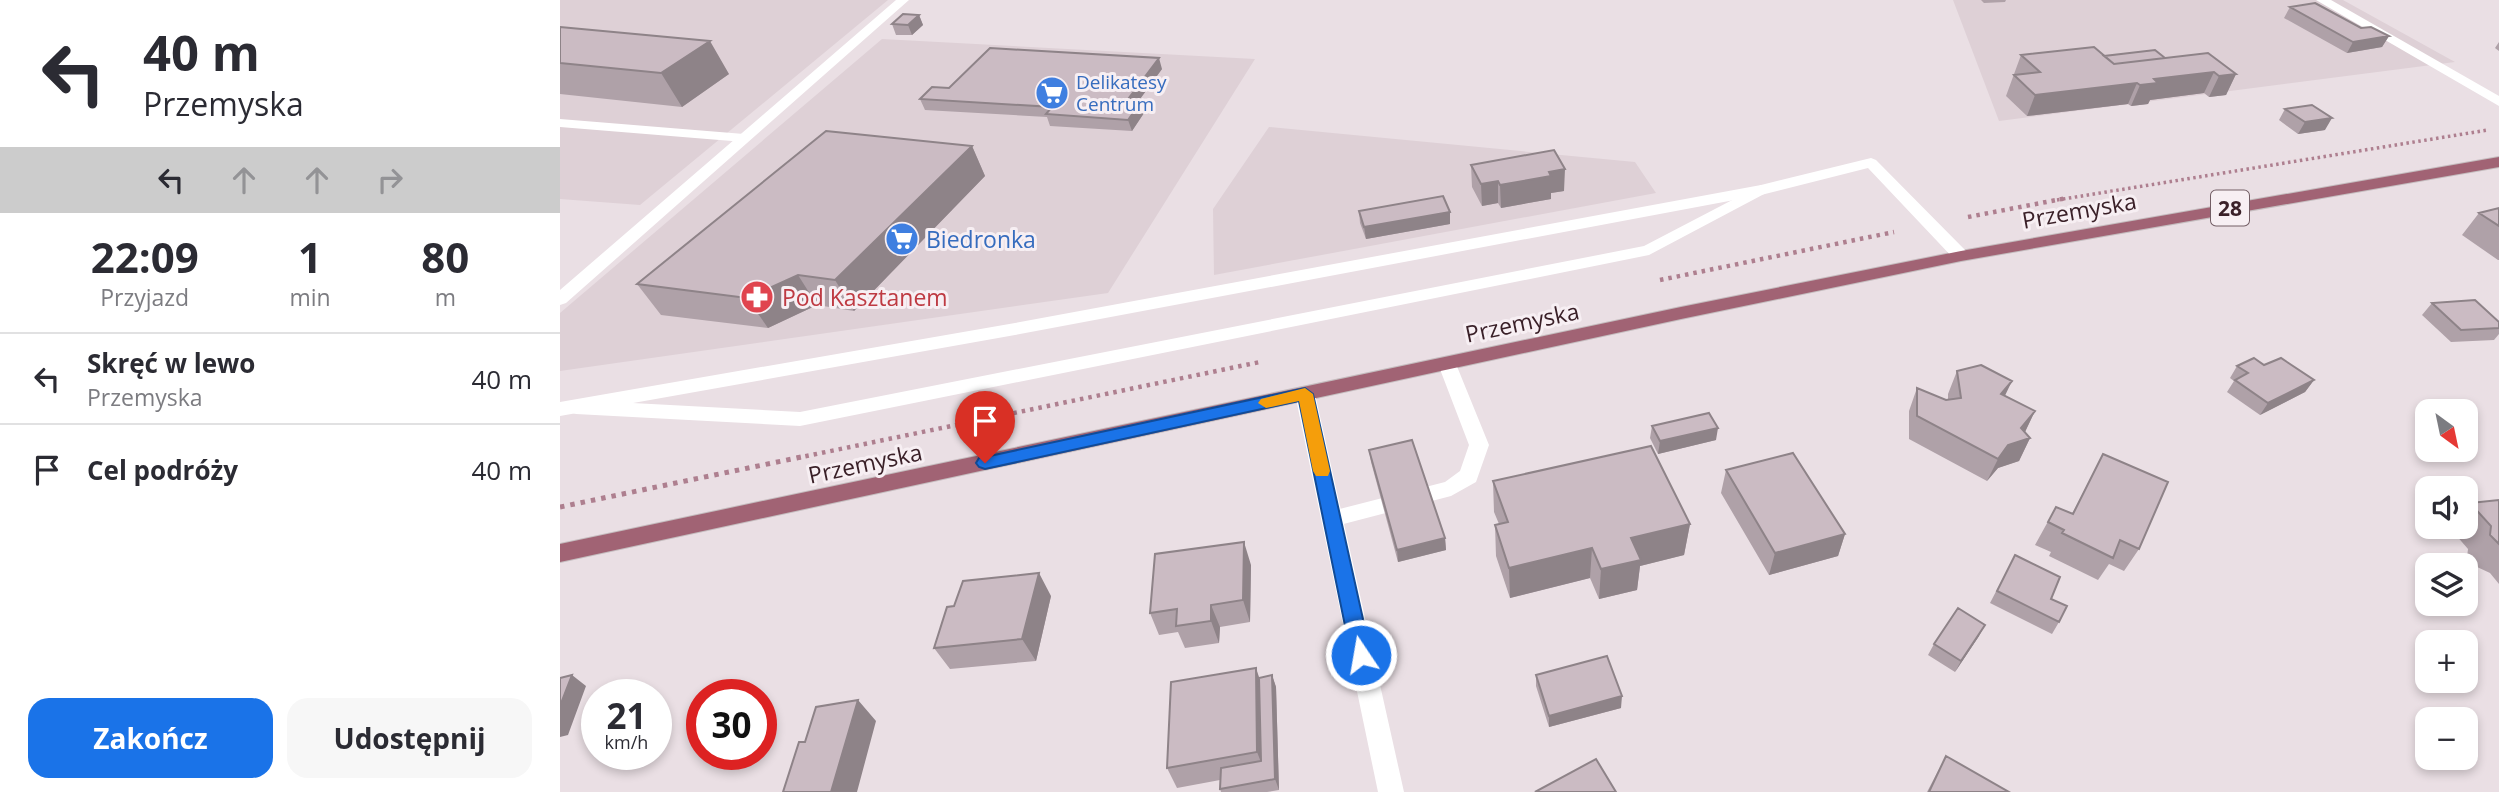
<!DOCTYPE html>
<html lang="pl">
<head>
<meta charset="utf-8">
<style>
	:root { --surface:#fff; --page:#f7f7f7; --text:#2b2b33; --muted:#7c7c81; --line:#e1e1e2; --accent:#1a73e8 }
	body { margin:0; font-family:"Open Sans",sans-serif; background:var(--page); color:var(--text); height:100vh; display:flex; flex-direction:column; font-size:26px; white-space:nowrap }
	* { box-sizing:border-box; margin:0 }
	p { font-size:23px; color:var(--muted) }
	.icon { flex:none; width:38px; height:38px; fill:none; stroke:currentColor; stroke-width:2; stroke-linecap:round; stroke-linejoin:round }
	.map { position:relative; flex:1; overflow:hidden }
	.panel { display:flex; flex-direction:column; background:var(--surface); width:560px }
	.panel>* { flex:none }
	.top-card { background:#fff; color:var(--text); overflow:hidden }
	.needle { width:46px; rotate:147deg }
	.buttons { position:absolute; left:1855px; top:399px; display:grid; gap:14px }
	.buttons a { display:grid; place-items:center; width:63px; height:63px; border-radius:14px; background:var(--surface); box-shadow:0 4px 10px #0003; font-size:35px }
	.speed { position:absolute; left:21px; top:679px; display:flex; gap:14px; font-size:35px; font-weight:700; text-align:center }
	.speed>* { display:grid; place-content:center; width:91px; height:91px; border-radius:50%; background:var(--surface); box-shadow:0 4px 10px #0003; line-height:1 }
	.speed small { font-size:18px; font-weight:400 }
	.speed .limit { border:10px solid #d22; background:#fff; color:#111 }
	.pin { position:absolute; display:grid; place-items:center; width:60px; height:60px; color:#fff; margin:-72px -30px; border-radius:50% 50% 50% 0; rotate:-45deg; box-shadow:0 0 7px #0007 }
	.pin .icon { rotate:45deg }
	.me { position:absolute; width:77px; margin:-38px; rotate:348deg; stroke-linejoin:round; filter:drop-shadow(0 0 5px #0008) }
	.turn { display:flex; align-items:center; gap:24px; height:147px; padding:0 28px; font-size:32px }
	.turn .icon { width:91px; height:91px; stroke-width:2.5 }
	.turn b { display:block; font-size:49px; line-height:60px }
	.lanes { display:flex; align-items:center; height:66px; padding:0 28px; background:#0003; justify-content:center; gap:35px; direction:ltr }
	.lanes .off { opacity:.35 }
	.eta { display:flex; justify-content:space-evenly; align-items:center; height:119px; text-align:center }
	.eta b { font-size:42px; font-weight:700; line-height:49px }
	.cta { display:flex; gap:14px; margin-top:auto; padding:14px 28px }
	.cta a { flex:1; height:80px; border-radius:21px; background:var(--accent); color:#fff; font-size:28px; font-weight:700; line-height:80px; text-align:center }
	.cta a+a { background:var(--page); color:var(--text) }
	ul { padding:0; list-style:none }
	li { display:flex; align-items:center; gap:21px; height:91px; padding:0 28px; border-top:2px solid var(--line) }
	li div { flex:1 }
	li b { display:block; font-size:26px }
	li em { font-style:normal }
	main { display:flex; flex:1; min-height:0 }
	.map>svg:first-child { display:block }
	.built { fill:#ded0d6 }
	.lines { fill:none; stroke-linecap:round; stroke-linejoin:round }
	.primary-casing { stroke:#c4bcbe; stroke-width:2 }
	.path-far2 { stroke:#ae7f8f; stroke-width:3.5; stroke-dasharray:2.5 3.5; stroke-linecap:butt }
	.path-far1 { stroke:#ae7f8f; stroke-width:4.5; stroke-dasharray:3.5 5; stroke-linecap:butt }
	.path { stroke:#ae7f8f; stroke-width:5; stroke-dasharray:4.5 6; stroke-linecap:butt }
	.service { fill:#fff; fill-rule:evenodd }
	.minor { fill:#fff; fill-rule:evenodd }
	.primary { fill:#a16374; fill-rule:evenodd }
	.wall { fill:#afa1a8 }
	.shaded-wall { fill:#8e8388 }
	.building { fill:#cbbbc3; stroke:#8e8388; stroke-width:2 }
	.route { fill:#1a73e8; stroke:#114b97; stroke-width:2 }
	.slow { fill:#f59e0b }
	.labels { text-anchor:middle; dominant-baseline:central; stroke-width:6; stroke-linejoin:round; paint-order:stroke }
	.far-shop-label { font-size:19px; fill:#366cbe; stroke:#f7eff3; text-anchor:start }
	.shield { fill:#f7eff3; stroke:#735e65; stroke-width:2 }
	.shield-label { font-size:21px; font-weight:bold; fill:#3a2028 }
	.street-label { font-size:23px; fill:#3a2028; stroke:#f7eff3 }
	.shop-label { font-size:23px; fill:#366cbe; stroke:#f7eff3; text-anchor:start }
	.health-label { font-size:23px; fill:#be3a42; stroke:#f7eff3; text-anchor:start }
</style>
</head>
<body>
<main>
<section class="panel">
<div class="top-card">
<div class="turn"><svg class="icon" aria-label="left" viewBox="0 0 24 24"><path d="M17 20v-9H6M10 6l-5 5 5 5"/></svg><div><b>40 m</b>Przemyska</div></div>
<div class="lanes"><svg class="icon" aria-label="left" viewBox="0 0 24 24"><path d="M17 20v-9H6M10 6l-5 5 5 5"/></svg><svg class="icon off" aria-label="ahead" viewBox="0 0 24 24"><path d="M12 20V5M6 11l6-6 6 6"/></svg><svg class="icon off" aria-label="ahead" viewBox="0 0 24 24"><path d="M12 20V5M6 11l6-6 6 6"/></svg><svg class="icon off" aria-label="right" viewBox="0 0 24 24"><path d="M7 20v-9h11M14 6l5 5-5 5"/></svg></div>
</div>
<div class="eta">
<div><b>22:09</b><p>Przyjazd</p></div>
<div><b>1</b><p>min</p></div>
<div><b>80</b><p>m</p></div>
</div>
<ul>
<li><svg class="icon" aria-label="left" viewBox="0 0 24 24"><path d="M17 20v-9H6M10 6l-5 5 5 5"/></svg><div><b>Skręć w lewo</b><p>Przemyska</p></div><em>40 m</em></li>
<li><svg class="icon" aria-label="arrive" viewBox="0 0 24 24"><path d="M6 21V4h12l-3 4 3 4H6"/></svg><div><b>Cel podróży</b></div><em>40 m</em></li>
</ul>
<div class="cta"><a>Zakończ</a><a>Udostępnij</a></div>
</section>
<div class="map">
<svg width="1939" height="792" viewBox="0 0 1939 792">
	<rect width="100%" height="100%" fill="#eadfe4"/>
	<path class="built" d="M0 0H328L80 205 0 199Z
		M1393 0H1783L1895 62 1439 121Z
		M322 39 695 59 548 293 0 371V313Z
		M709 127 1075 162 1096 193 654 275 653 209Z"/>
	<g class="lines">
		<defs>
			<path id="primary" d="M1939 157V167L1401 261 1121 319 0 562V544L1121 307 1401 251Z"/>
		</defs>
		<use href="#primary" class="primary-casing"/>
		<path class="path-far2" d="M1497 200 1928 130"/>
		<path class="path-far1" d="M1408 217 1507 198
			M1100 280 1334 232
			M237 458 700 362"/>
		<path class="path" d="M0 507 246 456"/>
		<path class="service" d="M1756 0H1771L1939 96V106Z
			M0 119 184 134 191 138 184 142 0 127Z
			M1201 185 1206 187 1209 190 1206 193 1089 255 240 426 16 414 9 412 6 407 9 402 16 400 240 412 1084 246Z
			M887 358 894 359 896 364 929 445 916 482 891 496 772 527 764 525 761 519 764 513 885 482 900 471 909 445 878 364 880 359Z"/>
		<path class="minor" d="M336 0H349L6 303 0 305V290Z
			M1311 158 1316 160 1407 252 1409 256 1407 260H1395L1308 168 1201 195 455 335 0 416V402L455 323 1201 185Z
			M745 387 752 389 755 394 844 792H818L735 394 738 389Z"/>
		<use href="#primary" class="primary"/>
	</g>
	<path class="wall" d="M1421 0H1446L1445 2 1424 3Z
		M1730 7 1801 28 1829 36 1822 47 1787 53 1724 18Z
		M359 15 363 25 352 35H336L332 24Z
		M0 27 169 74 122 107 0 94Z
		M1939 42V51L1935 48Z
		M1461 55 1544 56 1605 58 1676 74 1666 95 1649 97 1644 93 1590 100 1588 104 1571 106 1568 104 1467 116 1446 96Z
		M602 69 580 99H583L586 110 572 131 490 126 487 117 365 110 360 99 389 88Z
		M1725 109 1765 130 1738 134 1719 120Z
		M412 146 425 176 294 311 257 305 208 328 101 315 77 284Z
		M911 165 1004 191 991 193V199L941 208 938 203 922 206 912 187Z
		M1939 208V260H1938L1902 235 1919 213Z
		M799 211 890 212V224L806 239 800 223Z
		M1872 303 1939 322V334L1934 340 1891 342 1862 315Z
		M1704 365 1754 380 1745 392 1700 415 1667 392 1674 381 1670 378 1677 366Z
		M1397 371 1475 411 1465 432 1470 438 1459 461 1438 468 1427 481 1349 439V411L1357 388 1386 400H1388V394Z
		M1092 426 1156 440 1098 454 1090 438Z
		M809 450 885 538 886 550 838 562 811 462Z
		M1543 454 1579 549 1564 571 1549 564 1538 580 1489 556 1491 552 1475 545 1496 507 1512 514Z
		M1166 470 1285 534 1278 556 1209 575 1161 493Z
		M933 481 1130 524 1124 555 1080 566 1077 590 1039 599 1030 578 950 598 936 556 935 525 939 524 934 512Z
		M1939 500V584L1930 573 1915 566 1907 557 1908 549 1889 527H1906V507L1910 503Z
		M1455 555 1491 599 1499 622 1492 634 1430 603Z
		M691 565 690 622 660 627 659 643 625 648 618 632 599 635 590 613Z
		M491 596 476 661 390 669 374 648Z
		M1419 636 1395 672 1368 655 1374 644Z
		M712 675 716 687 719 790 707 792H661L660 789V780L617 788 607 768 699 678Z
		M976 675 1061 708 989 727 976 686Z
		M1386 756 1449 792H1367Z"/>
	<path class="shaded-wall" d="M359 15 363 25 352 35 348 25Z
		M1829 36 1822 47 1787 53 1793 42Z
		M150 41 169 74 122 107 101 73Z
		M599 58 602 69 572 110 569 98Z
		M1654 72 1644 93 1590 100 1588 104 1571 106 1580 85 1594 79Z
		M1676 74 1666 95 1649 97 1659 76Z
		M1577 83 1568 104 1467 116 1475 95Z
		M583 99 586 110 572 131 568 120Z
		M1772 118 1765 130 1738 134 1745 122Z
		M412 146 425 176 294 311 275 280Z
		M1005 169 1004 191 991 193V199L941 208 940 185 989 172Z
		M938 181V203L922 206 921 184Z
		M890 212V224L806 239 804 227Z
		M238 275 257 305 208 328 187 298Z
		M1754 380 1745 392 1700 415 1708 403Z
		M1452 381 1441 404V394Z
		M1475 411 1464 434 1470 438 1459 461 1438 468 1427 481 1438 459Z
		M1158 428 1156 440 1098 454 1100 441Z
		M1130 524 1124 555 1080 566 1077 590 1039 599 1041 569 1071 538Z
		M1285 534 1278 556 1209 575 1215 553Z
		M885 538 886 550 838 562 837 550Z
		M684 542 691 565 690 622 683 600Z
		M1032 548 1030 578 950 598 949 568Z
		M479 573 491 596 476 661 462 639Z
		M651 605 660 627 659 643 651 621Z
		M1425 625 1419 636 1395 672 1401 661Z
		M696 668 703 689 705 772 697 752Z
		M12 675 26 686 8 735 0 737V706Z
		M712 675 716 687 719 790 715 779Z
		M1062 696 1061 708 989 727V716Z
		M298 700 316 721 297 792H271Z"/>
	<path class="building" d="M1755 3 1801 28 1811 27 1829 36 1793 42 1730 7Z
		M343 14 359 15 348 25 332 24Z
		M0 27 150 41 101 73 0 63Z
		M1534 47 1554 64 1648 53 1676 74 1659 76 1654 72 1594 79 1598 83 1580 85 1577 83 1475 95 1454 75 1480 72 1461 55Z
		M430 48 599 58 569 98 583 99 568 120 486 114 492 107 360 99 372 87 389 88Z
		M1595 50 1605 58 1554 64 1544 56Z
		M1752 105 1772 118 1745 122 1725 109Z
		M266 131 412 146 275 280 238 275 187 298 77 284Z
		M994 150 1005 169 989 172 991 176 940 185 938 181 921 184 911 165Z
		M883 196 890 212 804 227 799 211Z
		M1939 208V226L1919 213Z
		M1915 300 1939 322V328L1901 330 1872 303Z
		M1694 358 1704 365 1721 358 1754 380 1708 403 1675 380 1688 373 1677 366Z
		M1421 365 1452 381 1441 394 1475 411 1461 428 1470 438 1448 445 1438 459 1357 416V388L1386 400 1401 398 1397 371Z
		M1149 413 1158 428 1100 441 1092 426Z
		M852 440 885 538 837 550 809 450Z
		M1091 446 1130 524 1071 538 1081 560 1041 569 1032 548 949 568 935 525 948 522 933 481Z
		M1233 453 1285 534 1215 553 1166 470Z
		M1543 454 1608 482 1579 549 1560 540 1553 558 1502 533 1504 530 1488 522 1496 507 1513 514Z
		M1939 500V544L1930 535 1931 526 1910 503Z
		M684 542 683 600 651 605V621L616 626 617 609 590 613 595 554Z
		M1455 555 1500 577 1491 599 1507 606 1499 622 1437 591Z
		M479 573 462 639 374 648 387 607 394 606 403 581Z
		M1398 608 1425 625 1401 661 1374 644Z
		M1047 656 1062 696 989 716 976 675Z
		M696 668 697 752 607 768 611 682Z
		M12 675 0 706V678Z
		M712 675 715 779 660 789 661 768 701 761 699 678Z
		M298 700 271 792H223L239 742H245L256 707Z
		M1386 756 1449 792H1369Z
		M1036 759 1056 792H975Z"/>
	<path class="route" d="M745 388 753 394 811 655 808 661 801 664 794 661 791 655 739 401 425 469 419 467 416 463 419 458 425 457Z"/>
	<path class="slow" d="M745 388 753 394 770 471 768 476H756L753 471 739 401 706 408 698 403 701 399Z"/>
	<defs>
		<symbol id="supermarket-disc" viewBox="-11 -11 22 22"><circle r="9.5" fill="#3f7fe0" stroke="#f7eff3"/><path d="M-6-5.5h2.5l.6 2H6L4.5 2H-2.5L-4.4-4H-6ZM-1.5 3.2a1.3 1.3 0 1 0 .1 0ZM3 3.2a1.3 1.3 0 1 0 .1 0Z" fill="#fff"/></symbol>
		<symbol id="pharmacy-disc" viewBox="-11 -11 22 22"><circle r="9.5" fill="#e0444e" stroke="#f7eff3"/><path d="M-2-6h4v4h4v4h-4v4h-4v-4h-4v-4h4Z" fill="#fff"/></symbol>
	</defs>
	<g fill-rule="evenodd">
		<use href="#supermarket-disc" x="473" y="74" width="38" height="38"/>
		<use href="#supermarket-disc" x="323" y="220" width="38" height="38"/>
		<use href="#pharmacy-disc" x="178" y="278" width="38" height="38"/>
	</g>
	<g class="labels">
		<g class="far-shop-label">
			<text x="516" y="82">Delikatesy<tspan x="516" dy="22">Centrum</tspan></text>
		</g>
		<rect class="shield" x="1651" y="190.5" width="38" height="35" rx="5"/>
		<g class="shield-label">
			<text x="1670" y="208">28</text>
		</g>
		<g class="street-label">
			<text transform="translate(1519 210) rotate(-10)">Przemyska</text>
			<text transform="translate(962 322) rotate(-12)">Przemyska</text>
			<text transform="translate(305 463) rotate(-12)">Przemyska</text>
		</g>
		<g class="shop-label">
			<text x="366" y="239">Biedronka</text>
		</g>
		<g class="health-label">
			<text x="222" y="297">Pod Kasztanem</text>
		</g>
	</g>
</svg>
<div class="buttons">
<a><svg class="needle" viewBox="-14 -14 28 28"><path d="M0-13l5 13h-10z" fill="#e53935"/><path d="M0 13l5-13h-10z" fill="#7c7c81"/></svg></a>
<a><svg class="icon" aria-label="sound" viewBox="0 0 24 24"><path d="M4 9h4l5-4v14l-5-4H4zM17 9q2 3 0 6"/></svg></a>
<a><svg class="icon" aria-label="layers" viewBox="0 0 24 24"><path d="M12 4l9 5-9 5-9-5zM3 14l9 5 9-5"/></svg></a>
<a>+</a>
<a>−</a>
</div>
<div class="speed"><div>21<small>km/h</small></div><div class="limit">30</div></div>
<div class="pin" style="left:425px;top:463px;background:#d93025"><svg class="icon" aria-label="arrive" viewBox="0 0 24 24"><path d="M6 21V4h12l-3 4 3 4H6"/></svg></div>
<svg class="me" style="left:801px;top:655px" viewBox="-20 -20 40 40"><circle r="17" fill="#1a73e8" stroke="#fff" stroke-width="3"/><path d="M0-11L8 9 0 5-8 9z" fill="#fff"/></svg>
</div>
</main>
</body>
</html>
